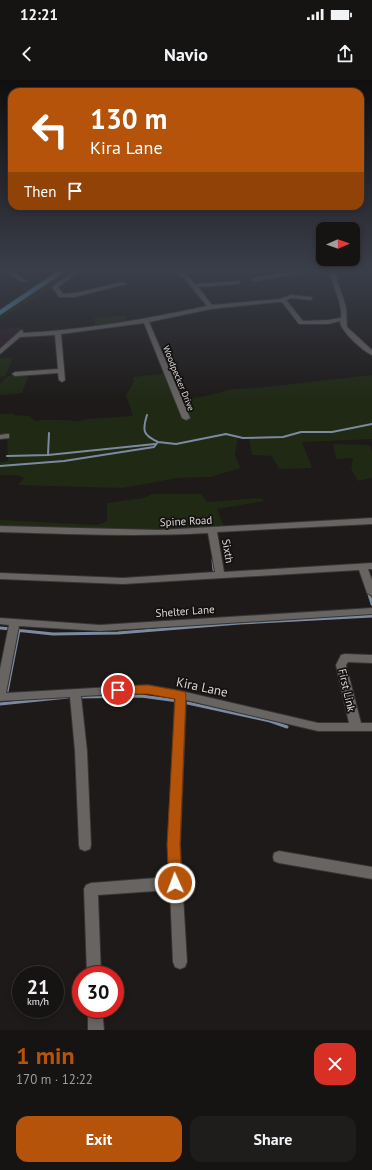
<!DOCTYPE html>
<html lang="en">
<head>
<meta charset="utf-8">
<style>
	:root { --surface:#161413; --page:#1f1d1c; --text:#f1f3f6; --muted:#9e9ea0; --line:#353333; --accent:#b45309 }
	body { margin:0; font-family:"PT Sans",sans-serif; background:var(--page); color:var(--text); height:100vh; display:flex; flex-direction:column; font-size:15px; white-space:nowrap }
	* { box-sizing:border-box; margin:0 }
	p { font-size:13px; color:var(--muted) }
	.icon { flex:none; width:22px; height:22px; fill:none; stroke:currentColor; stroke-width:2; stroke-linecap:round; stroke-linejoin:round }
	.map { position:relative; height:950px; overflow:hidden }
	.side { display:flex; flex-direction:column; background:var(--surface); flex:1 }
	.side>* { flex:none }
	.hud { position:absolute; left:8px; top:8px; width:356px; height:122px; border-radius:12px; box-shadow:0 2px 6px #0003,0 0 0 1px var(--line); background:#b45309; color:#fff; overflow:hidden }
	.needle { width:26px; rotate:88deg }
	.fabs { position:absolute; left:316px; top:142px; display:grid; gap:8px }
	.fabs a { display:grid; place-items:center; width:44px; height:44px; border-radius:8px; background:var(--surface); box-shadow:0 2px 6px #0003,0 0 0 1px var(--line); font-size:20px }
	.speed { position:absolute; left:12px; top:886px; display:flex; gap:8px; font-size:20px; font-weight:700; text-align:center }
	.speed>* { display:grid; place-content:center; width:52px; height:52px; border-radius:50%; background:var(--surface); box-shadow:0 2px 6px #0003,0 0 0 1px var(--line); line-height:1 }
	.speed small { font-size:10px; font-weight:400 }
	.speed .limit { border:6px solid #d22; background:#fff; color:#111 }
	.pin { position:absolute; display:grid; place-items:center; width:34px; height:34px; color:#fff; margin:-17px; border:2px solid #fff; border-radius:50%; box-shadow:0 1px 4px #0007 }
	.me { position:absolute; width:44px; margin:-22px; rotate:358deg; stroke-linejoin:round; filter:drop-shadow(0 0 3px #0008) }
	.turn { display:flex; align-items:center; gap:14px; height:84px; padding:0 16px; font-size:18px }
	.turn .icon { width:52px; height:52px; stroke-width:2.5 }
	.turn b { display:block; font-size:28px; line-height:34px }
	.then { display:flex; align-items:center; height:38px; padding:0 16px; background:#0003; gap:8px; font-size:15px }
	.round { display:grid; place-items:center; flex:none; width:42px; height:42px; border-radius:12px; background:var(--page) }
	.summary { display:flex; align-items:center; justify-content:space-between; height:68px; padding:0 16px }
	h1 { font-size:24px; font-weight:700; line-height:30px; color:var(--accent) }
	.primary-button { display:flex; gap:8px; margin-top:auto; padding:8px 16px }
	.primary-button a { flex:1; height:46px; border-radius:12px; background:var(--accent); color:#fff; font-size:16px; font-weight:700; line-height:46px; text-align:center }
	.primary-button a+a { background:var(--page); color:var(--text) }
	.status { display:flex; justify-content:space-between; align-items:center; height:28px; padding:0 20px; background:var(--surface); direction:ltr }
	.status svg { height:11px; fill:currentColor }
	header { display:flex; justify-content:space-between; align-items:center; height:52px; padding:0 16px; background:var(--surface); font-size:18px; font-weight:700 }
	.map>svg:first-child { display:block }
	.commercial { fill:#2d1c23 }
	.green { fill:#202914 }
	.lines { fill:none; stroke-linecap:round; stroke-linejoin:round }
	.stream-far1 { stroke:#7b8aa0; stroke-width:2 }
	.stream { stroke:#7b8aa0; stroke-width:3 }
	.minor-casing { stroke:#363434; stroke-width:2 }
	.highway-casing { stroke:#363434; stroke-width:2 }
	.minor { fill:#676462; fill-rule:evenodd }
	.highway { fill:#529abe; fill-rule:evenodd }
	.route { fill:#b45309; stroke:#753606 }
	.labels { text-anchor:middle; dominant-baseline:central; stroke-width:3.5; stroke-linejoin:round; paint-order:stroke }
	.far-street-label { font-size:9px; fill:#dddbda; stroke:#141110 }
	.street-label { font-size:11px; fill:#dddbda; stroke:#141110 }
	.near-street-label { font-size:13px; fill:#dddbda; stroke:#141110 }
</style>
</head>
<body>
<div class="status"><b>12:21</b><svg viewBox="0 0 49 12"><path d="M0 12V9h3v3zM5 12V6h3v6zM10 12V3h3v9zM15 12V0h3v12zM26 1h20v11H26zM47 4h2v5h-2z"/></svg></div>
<header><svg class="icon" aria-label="back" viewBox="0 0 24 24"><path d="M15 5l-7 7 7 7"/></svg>Navio<svg class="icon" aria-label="share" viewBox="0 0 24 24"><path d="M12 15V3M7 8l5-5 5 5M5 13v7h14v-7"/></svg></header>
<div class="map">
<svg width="372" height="950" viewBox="0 0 372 950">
	<rect width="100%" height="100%" fill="#1d1a19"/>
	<path class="commercial" d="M25 247 0 271V249Z"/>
	<path class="green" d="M71 189H77L53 207 0 239V237Z
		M125 236 129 243 96 246 94 238Z
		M0 278H13L5 296 0 297Z
		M169 293 181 320 206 316 232 309 257 308 372 295V359L302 362 312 388 279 389 272 376 252 375 249 358 238 356 235 375 240 388 211 397 178 398 122 408 18 405 24 398 17 395H0V382L8 381 7 357 0 356V334H14V335L29 336 36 341C48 338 59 341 72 340L73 342 89 339 133 336 126 315 134 302 133 297Z
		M29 294 22 313 0 315V304L8 296Z
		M333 364 369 365 372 370V398L358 401 351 389 353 378 336 379Z
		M152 414H201L207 422 261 418 265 421 217 429 224 447 100 451 0 446V440L98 445 107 441V423L143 418Z"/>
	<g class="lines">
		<path class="stream-far1" d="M147 335C142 351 143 355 158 362
			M48 375 49 353
			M7 376 48 375 155 364
			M0 386 64 381 154 367 158 362 176 364 226 354 243 358 283 357 301 352H332L372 344"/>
		<path class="stream" d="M213 480 214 490
			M368 511 372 524
			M0 548 11 549
			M15 550 53 554 118 553 240 543 372 536
			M7 612 19 550
			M79 617 141 616 178 621
			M183 622 270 641 287 647
			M0 624 68 617"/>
		<defs>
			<path id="minor" d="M2 189H9L27 201 22 202Z
				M76 189H82L58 207 63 214 75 213 123 202 126 204 75 217H59L52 207Z
				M170 189H177L182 192 192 189H201L185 194 195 204 240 201 241 202 238 204 198 207 212 225 280 219 291 215 312 217V219L310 220 291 218 286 220 303 241 328 240 341 238C343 222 331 205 329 189H335L337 200 346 227 347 247 372 270V275C363 271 340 251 340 241L328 244H299L282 222H279L211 229 149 242 190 338 186 340 182 338 144 243 61 254 65 300 62 302 59 300 58 293 15 296 12 294 15 292 58 289 55 255 20 257 0 274V269L21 250 23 251V253C86 250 146 239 207 226L185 199Z
				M314 189H329L255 201 252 199 255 197Z
				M6 354H9V358L0 359V355Z
				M372 438V444L217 452 224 492 372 483V489H368L372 500V516L367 513 359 490 123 504 0 499V493L123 498 215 492 208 453C139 457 70 454 0 452V446L159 450Z
				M372 528V534L100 551 19 546 6 613 148 605 181 611 318 643H349L336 585 341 575 345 574 372 575V583L348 582 346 585 361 643H372V651H318L186 620 180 765 187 882 185 887 180 889 175 887 173 882 170 810 98 815 101 895H87L84 809 86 805 91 803 169 797 168 765 175 618 148 613 81 616 87 671 91 765 90 769 85 771 80 769 79 765 75 671 70 617 0 621V589L9 545 0 544V538L100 545Z
				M279 771 372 787V799L279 783 274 781 273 777 274 773Z
				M88 929H102L104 950H88Z"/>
			<path id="highway" d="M61 189H69L0 235V230Z"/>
		</defs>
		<use href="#minor" class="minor-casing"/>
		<use href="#highway" class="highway-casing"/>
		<use href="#minor" class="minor"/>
		<use href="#highway" class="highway"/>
	</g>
	<linearGradient id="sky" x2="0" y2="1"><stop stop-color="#100e0e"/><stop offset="0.59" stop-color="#3a3e49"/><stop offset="1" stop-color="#3a3e49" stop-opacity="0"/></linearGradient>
	<rect width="372" height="322" fill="url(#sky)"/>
	<path class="route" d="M148 605 181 611 185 612 186 615 180 765 182 803 180 807 175 809 171 807 169 803 167 765 175 619 148 614H118L114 613 112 610 114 607 118 606Z"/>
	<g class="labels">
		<g class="far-street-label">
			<text transform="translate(179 298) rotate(68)">Woodpecker Drive</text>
		</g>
		<g class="street-label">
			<text transform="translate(186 441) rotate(-3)">Spine Road</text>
			<text transform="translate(228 471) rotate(80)">Sixth</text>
			<text transform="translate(185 531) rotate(-4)">Shelter Lane</text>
			<text transform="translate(347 610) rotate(77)">First Link</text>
		</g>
		<g class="near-street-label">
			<text transform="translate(202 607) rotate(12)">Kira Lane</text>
		</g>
	</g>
</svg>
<div class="fabs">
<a><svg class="needle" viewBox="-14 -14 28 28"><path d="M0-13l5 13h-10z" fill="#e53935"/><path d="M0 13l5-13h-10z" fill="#9e9ea0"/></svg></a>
</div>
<div class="speed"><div>21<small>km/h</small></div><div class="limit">30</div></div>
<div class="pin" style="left:118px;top:610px;background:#d93025"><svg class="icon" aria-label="arrive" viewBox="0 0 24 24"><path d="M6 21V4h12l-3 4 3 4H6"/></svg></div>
<svg class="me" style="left:175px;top:803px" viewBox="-20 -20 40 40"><circle r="17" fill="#b45309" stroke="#fff" stroke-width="3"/><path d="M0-11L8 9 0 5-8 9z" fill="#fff"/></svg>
<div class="hud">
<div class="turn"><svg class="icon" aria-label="left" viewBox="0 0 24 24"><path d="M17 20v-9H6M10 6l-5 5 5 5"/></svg><div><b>130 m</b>Kira Lane</div></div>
<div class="then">Then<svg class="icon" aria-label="arrive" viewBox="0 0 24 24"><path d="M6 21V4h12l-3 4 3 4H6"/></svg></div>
</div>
</div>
<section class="side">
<div class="summary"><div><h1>1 min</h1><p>170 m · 12:22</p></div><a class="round" style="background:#d93025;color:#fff"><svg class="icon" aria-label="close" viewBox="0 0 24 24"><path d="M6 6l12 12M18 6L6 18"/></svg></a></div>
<div class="primary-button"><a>Exit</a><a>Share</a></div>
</section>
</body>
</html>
